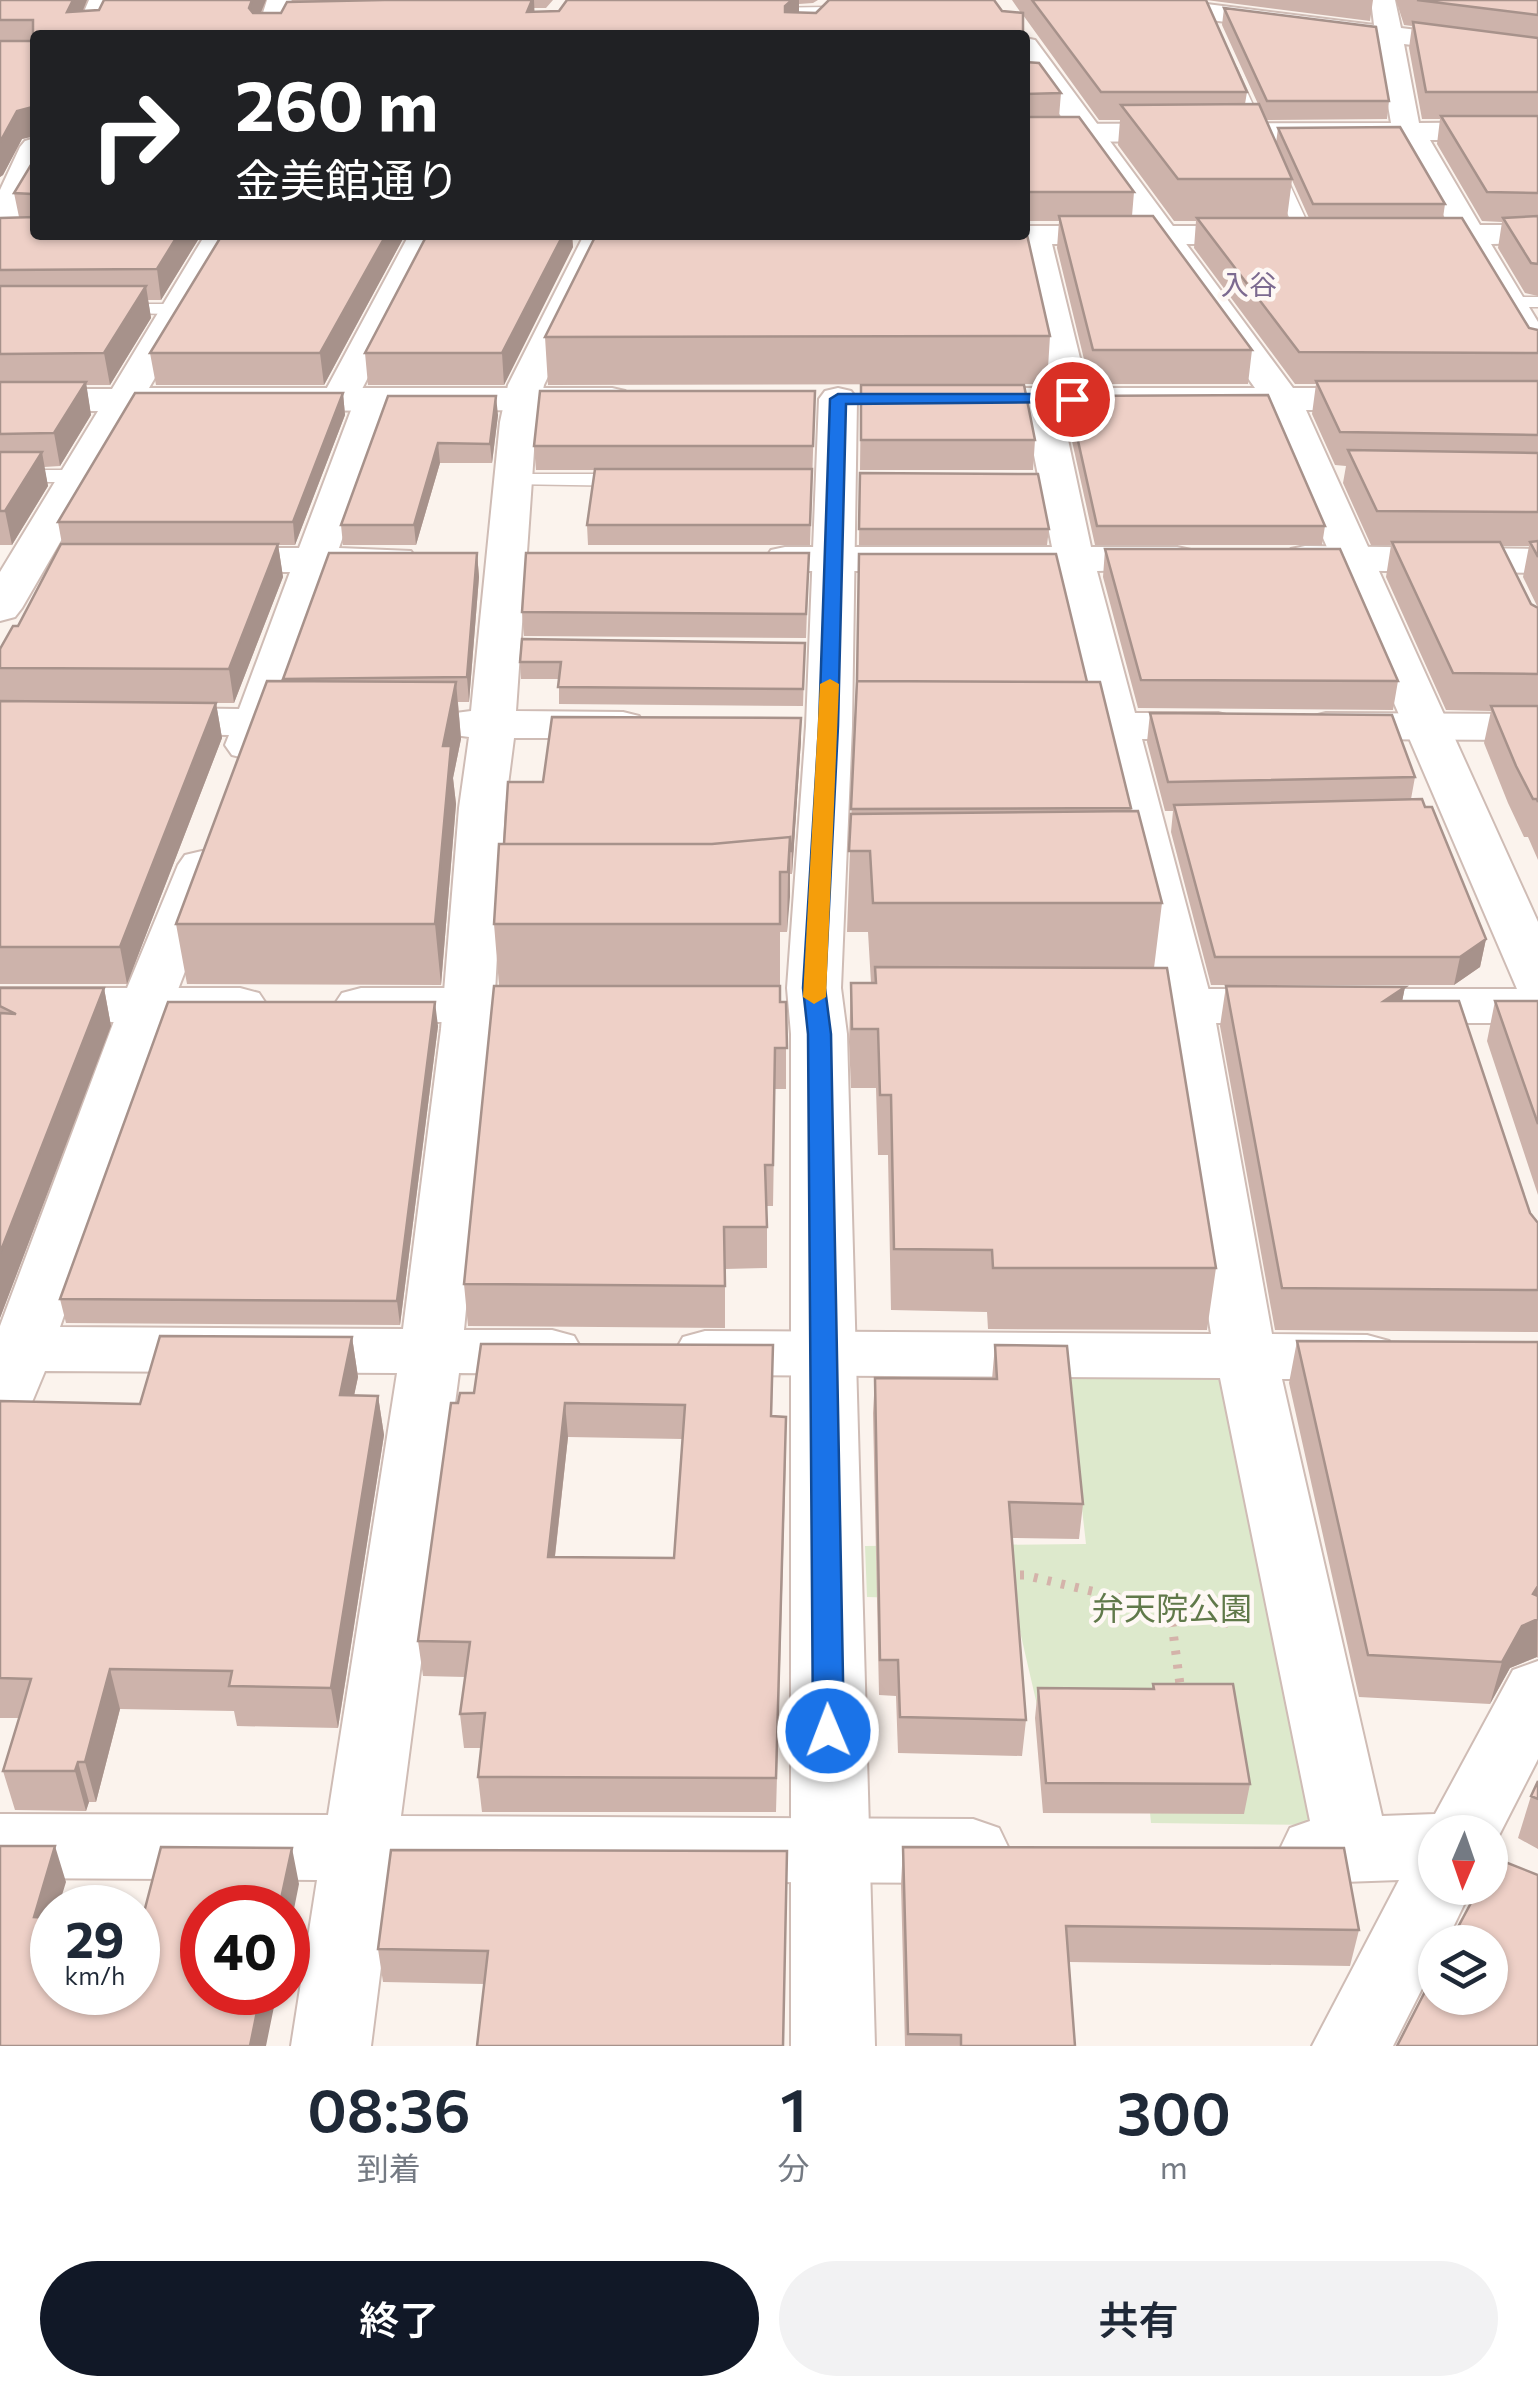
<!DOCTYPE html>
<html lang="ja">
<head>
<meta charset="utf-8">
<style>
	:root { --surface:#fff; --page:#f2f2f3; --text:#1f2937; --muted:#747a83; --accent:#111827 }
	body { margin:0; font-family:Commissioner,"Noto Sans JP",sans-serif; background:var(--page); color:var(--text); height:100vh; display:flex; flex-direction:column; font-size:38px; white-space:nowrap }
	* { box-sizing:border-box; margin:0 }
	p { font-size:32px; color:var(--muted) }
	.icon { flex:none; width:55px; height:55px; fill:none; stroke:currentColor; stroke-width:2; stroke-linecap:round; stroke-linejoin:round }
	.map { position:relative; height:2046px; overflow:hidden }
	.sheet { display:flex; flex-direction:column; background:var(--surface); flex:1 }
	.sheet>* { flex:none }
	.guide { position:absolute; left:30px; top:30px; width:1000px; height:210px; border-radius:10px; box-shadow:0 2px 8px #0004; background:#202124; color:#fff; overflow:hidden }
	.needle { width:65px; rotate:182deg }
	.fabs { position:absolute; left:1418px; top:1815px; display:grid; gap:20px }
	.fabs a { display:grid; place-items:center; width:90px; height:90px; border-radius:50%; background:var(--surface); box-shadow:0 2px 8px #0004; font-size:50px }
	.speed { position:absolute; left:30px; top:1885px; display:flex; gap:20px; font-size:50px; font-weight:700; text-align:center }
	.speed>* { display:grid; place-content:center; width:130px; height:130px; border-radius:50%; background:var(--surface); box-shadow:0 2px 8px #0004; line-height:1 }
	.speed small { font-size:25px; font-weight:400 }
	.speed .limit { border:15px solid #d22; background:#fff; color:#111 }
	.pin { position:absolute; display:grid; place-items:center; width:85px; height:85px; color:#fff; margin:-42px; border:5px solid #fff; border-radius:50%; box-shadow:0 2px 10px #0007 }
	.me { position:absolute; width:110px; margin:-55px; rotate:359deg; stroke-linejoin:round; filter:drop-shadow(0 0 8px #0008) }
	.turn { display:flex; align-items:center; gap:35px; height:210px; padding:0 40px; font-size:45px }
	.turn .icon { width:130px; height:130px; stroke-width:2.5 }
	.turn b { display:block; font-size:70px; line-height:85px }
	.eta { display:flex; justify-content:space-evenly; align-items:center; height:170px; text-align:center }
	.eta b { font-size:60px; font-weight:600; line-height:70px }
	.cta { display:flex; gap:20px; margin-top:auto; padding:20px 40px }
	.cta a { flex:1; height:115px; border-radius:60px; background:var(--accent); color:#fff; font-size:40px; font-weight:600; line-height:115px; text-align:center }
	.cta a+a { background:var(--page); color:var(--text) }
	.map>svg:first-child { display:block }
	.green { fill:#dde9cc }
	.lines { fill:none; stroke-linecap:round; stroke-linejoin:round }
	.service-casing { stroke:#cfbcb5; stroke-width:3 }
	.minor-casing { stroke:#cfbcb5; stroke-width:4 }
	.tertiary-casing { stroke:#cfbcb5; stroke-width:4 }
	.path { stroke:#d4b3aa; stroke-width:9; stroke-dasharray:4 10; stroke-linecap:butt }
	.service { fill:#fff; fill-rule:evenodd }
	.minor { fill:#fff; fill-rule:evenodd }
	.tertiary { fill:#fff; fill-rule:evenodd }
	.wall { fill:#cdb3ab; fill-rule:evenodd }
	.shaded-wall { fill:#a7928b }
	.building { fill:#eed0c7; stroke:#a7928b; stroke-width:2.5; fill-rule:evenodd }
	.route { fill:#1a73e8; stroke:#114b97; stroke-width:2.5 }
	.slow { fill:#f59e0b }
	.labels { text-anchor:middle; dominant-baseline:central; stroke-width:9; stroke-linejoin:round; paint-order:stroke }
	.far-quarter-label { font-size:28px; fill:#7c6a90; stroke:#fef8f4 }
	.near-park-label { font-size:32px; fill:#60794a; stroke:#fef8f4 }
</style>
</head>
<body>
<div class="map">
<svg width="1538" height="2046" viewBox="0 0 1538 2046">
	<rect width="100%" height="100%" fill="#fbf3ed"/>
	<path class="green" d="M1234 1364 1319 1825 1151 1823 1140 1708 1037 1705 1013 1601 867 1597 865 1546 1086 1544 1066 1368Z"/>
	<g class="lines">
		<defs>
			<path id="service" d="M826 7 833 11 831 14 762 16 755 12 762 8Z
				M1224 65 1236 68 1313 235 1311 239 1297 235 1222 68Z
				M1538 297V307H1509L1500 302 1509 297Z
				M111 304H180L189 309 180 314 105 313 102 309Z
				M0 470H79L89 476 79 482H0Z
				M511 474H632L642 480 632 486 504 484 501 480Z"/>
			<path id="minor" d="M89 0H115L100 35H74Z
				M1101 0H1175L1374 25 1371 0H1395L1401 28 1538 45V61L1404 44 1419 123 1538 122V140H1430L1480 225H1538V243L1491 244 1538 322V361L1526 358 1521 351 1460 244 1392 242 1387 235 1392 228 1449 225 1400 140 1025 142V124L1391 123 1377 41 1114 8Z
				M35 138C35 173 31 201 11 231L0 233V190L20 147 25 141Z
				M1025 226H1265L1276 228 1281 235 1276 242 1265 244H1052L1090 399 1085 407H1061L1091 547H1177L1191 550 1197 559 1191 568 1097 571 1135 713H1218L1234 717 1240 726 1234 735 1218 739H1142L1213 1006 1272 1334 1367 1335 1389 1341 1398 1357 1389 1373 1367 1379H1282L1382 1816 1435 1814 1513 1670 1538 1661V1759L1490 1853V1832H1435V1888H1472L1446 1942H1435V1963L1393 2046H1312L1399 1880 1316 1883 1290 1874 1279 1851 1290 1828 1310 1821 1220 1378 705 1375 683 1369 674 1353 683 1337 705 1331 1211 1334 1161 1006 1097 739H1041L1025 735 1019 726 1025 717 1091 713 1057 571H785L771 568 765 559 771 550 785 547H1052L1023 399 1028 391H1052L1020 244 947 242 942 235H1025Z
				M409 235H441L361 391 373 388 386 391 391 399 339 548 411 551 417 560 411 569 331 572 283 709 339 714 345 723 339 732 323 736H274L264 755 248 759 232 755 225 745 229 735 0 732V706L239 709 290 572H210L196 569 190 560 196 551 210 548H299L353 405 339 410 326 407 321 399Z
				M584 235H616L544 385 536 422 516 711 623 712 639 716 645 725 639 734 623 738H514L505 808 493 1029 464 1330H552L574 1336 583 1352 574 1368 552 1374 459 1373 401 1816 973 1819 999 1828 1010 1851 999 1874 973 1883 392 1880 371 2046H291L317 1880 0 1878V1814L328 1815 397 1373 45 1371 22 1426 0 1433V1326L120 1005 178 865 185 855 202 851 219 855 226 865 172 1005 60 1327 403 1329 441 1029 459 808 469 737 440 733 434 724 440 715 471 711 500 422 508 385Z
				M1305 546 1538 549V573L1305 570 1291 567 1285 558 1291 549Z
				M1326 713 1538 714V740L1326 739 1310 735 1304 726 1310 717Z"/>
			<path id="tertiary" d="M267 0H293L284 35H256Z
				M1025 38 1035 40 1293 388H1538V410H1306L1538 922V1023H1386L1367 1018 1359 1006 1367 994 1386 989H1517L1268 410H953L940 407 934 399 940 391 953 388H1255L1025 66Z
				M205 235H239L149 388H612L625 391 631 399 625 407 612 410 136 411 22 608 15 617 0 621V572L98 411H0V389H112Z
				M838 388 851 391 857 399 852 726 841 988 847 1034 875 2046H791V1034L787 988 806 726 819 399 825 391Z
				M0 988H240L259 993 267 1005 259 1017 240 1022H0Z
				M361 988H565L584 993 592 1005 584 1017 565 1022H361L342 1017 334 1005 342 993Z
				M1101 989H1300L1319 994 1327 1006 1319 1018 1300 1023H1101L1082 1018 1074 1006 1082 994Z"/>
		</defs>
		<use href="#service" class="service-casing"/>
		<use href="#minor" class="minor-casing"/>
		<use href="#tertiary" class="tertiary-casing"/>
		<path class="path" d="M1006 1575H1024L1238 1626
			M1170 1609 1181 1692"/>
		<use href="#service" class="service"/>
		<use href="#minor" class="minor"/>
		<use href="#tertiary" class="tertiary"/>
	</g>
	<path class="wall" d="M0 0H87L83 11 99 10 104 0H266L261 13H281L292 0H553L546 8H534V12L559 11 567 0H818L813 3 799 4V12L1002 11 1021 13 1012 0H1373L1370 21 1206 0 1247 92 1245 104H1258L1222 25 1224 8 1389 101 1387 119 1266 120 1276 143 1278 128 1445 204 1443 218 1529 328 1538 330V860L1528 837H1524L1508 803 1484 743 1491 711 1446 710 1386 577 1391 545H1371L1343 483 1346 466 1335 465 1312 414 1316 384H1295L1194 248 1196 221H1174L1118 145 1120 120H1099L1023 15 35 35V235H201L161 300H148L151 318 110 385H86L91 415 60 466 44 467 48 486 12 545H0V218L19 217 14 193 34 160 33 136 22 139 3 175 0 177ZM1292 180 1309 218H1287ZM1502 546H1529L1523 577 1538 608 1531 604Z
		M1396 0H1538V296L1525 293 1498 248 1502 222 1482 221 1437 144 1440 119H1422L1409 48 1412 26 1404 25Z
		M1025 43 1028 48 1027 62 1061 93 1059 117 1134 192 1132 216 1252 350 1248 384H1090L1057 248 1059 221H1025Z
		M222 235H405L324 385H156L150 353Z
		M427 235H572L573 247 504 385H368L365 353Z
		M1050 336 1047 384 548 385 545 337Z
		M861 385 1035 440 1033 470H860Z
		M815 391 810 545H588L587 525 595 470H536L534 446Z
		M343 393 345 415 295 545H278L283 577 234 703H216L222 738 127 984H0V649L18 626 62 544 58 522Z
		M388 396 498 415 492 463H440L416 545H343L341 525Z
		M1068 396 1325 526 1322 545H1095L1066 414Z
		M860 473 1049 529 1047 545H859Z
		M1105 549 1398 681 1393 710 1138 708 1103 577Z
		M477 553 479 577 469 702H458L461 739 453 778 456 804 441 985 187 984 176 924 283 681V679Z
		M809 553 806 638 524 636 522 612Z
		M805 643 803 706 559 704V679H521L520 662Z
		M1087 682 1131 808 1162 903 1154 968 1216 1268 1207 1330 988 1329 987 1312 891 1310 888 1155H878L876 1088H851L849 1042 851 983H871L868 932H847L856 686Z
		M1150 713 1415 777 1411 799 1486 939 1480 967 1454 985H1211L1171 832 1173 811H1165L1147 742Z
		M801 718V740L792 874H790L787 932H780V985H499L494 924 504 844 543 782Z
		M1226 986 1405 987 1402 1001 1530 1213 1538 1223V1332L1275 1330 1220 1026Z
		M0 988H104L111 1026 0 1318Z
		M1495 1001H1538V1195L1487 1041Z
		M786 1002V1089H775L773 1206H767V1268L725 1269V1328L468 1326 464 1284Z
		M438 1026 400 1325 66 1323 60 1299Z
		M352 1337 358 1377 354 1395 378 1396 384 1435 338 1728 237 1726 234 1711 120 1709 96 1802H89L86 1811 15 1810 3 1771 19 1718H0V1401L140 1404Z
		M1297 1341 1538 1342V1658L1537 1657 1510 1668 1490 1704 1359 1697 1289 1383Z
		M773 1345 772 1416 786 1451 776 1812H482L478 1777 481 1748H464L460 1714 465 1677 423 1676 418 1641 474 1393ZM568 1437 682 1439 674 1558 555 1557Z
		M995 1345 1083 1504 1079 1539 1012 1538 1026 1720 1022 1756 898 1753 896 1696 879 1695 873 1413 875 1378 992 1379Z
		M1153 1684 1250 1784 1244 1814 1043 1813 1035 1718 1038 1688 1152 1689Z
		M1538 1781V1849L1518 1838 1531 1796Z
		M903 1847 1359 1930 1350 1966 1069 1962 1075 2046H905L901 1884Z
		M787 1851 484 1984 383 1982 378 1949Z"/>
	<path class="shaded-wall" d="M73 0H87L73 35 67 12Z
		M252 0H266L252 34 249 8Z
		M532 0H534L535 23 527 12Z
		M792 0H799V18L785 32V6Z
		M32 107 35 136 22 139 3 175 0 177V142L17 111Z
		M178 235H201L161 300 157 269Z
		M386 235H405L324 385 320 353Z
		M563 235H572L573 247 504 385 502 353Z
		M146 286 151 318 110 385 104 353Z
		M86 382 91 415 60 466 54 433Z
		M343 393 345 415 295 545 293 522Z
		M496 396 498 415 492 463 490 444Z
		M438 443 440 463 416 545 414 525Z
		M42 452 48 486 12 545 5 511Z
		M278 544 283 577 234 703 229 669Z
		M477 553 479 577 469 702 467 677Z
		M456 682 461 739 453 778 456 804 441 985 435 924 443 746Z
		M216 703 222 738 127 984 120 947Z
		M801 718V740L792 874V851Z
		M790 837V897L787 932 788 872Z
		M1486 939 1480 967 1454 985 1460 957Z
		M1405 987 1397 1027 1384 1001Z
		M104 988 111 1026 0 1318V1253Z
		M435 1002 438 1026 400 1325 397 1301Z
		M352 1337 358 1377 346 1434 340 1395Z
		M378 1396 384 1435 338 1728 331 1688Z
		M565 1403 568 1437 551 1591 548 1557Z
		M1538 1586 1537 1657 1510 1668 1490 1704 1502 1662Z
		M110 1669 120 1709 96 1802 85 1762Z
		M78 1762 89 1802 86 1811 75 1771Z
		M55 1846 66 1882 58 1908H52V1928L34 1917Z
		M292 1848 299 1884 288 1939V1908H279Z
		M261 1992H277L266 2046H250Z"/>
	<path class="building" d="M0 0H73L67 12 99 10 104 0H252L249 8 253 13H281L287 2 384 0H532L527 12 559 11 567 0H792L785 6V12L816 13 829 0H994L1002 11 1023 13V35H35V202H33L32 194 14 193 34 160 32 107 17 111 0 142V41H33V20H0Z
		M1032 0H1206L1247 92H1101Z
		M1417 0H1538V15Z
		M1224 8 1376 27 1389 101H1267Z
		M1413 22 1538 38V92H1426Z
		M1025 62 1039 63 1061 93 1025 94Z
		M1259 104 1292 179H1178L1121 105Z
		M1441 116H1538V193L1487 192Z
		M1025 117H1079L1134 192H1027L1025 197Z
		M1400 127 1445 204H1313L1278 128Z
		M1059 216H1153L1252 350H1093Z
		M1538 216V264L1531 263 1503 218Z
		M35 217V235H178L157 269 0 270V218Z
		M1197 218H1462L1529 328 1538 330V353L1299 352Z
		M1025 226 1050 336 545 337 596 235H1025Z
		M222 235H386L320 353H150Z
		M427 235H563L502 353H365Z
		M0 286H146L104 353 0 354Z
		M1316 381H1538V435L1340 432Z
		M0 382H86L54 433 0 434Z
		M861 385H1024L1035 440H861Z
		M540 391H815L813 446H534Z
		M135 393H343L293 522H58Z
		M1268 395 1325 526H1097L1068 396Z
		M388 396H496L490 444 438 443 414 525H341Z
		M1348 450 1538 453V512L1377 511Z
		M0 452H42L5 511H0Z
		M595 469H812L810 525H587Z
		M860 473 1038 474 1049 529H859Z
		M1538 541V557L1530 542Z
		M1392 542H1500L1531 604 1538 608V674L1453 673Z
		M61 544H278L229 669 0 668V649L13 626H18Z
		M1105 549H1340L1398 681 1141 680Z
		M329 553H477L467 677 283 679Z
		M526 553H809L806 614 522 612Z
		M859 554H1056L1087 682 857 681Z
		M522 639 805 643 803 689 558 687 561 662H520Z
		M267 681 456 682 443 746H451L435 924H176Z
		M857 681 1100 682 1131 808 851 809Z
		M0 701 216 703 120 947H0Z
		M1491 706H1538V802L1537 799H1533L1516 766Z
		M1150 713 1392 715 1415 777 1168 782Z
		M552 717 801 718 792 851H790V837L712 844H504L508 782H543Z
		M1422 799 1425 807H1432L1486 939 1460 957H1215L1174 805Z
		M1138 811 1162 903H873L870 851H849L851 814Z
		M790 837 788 872H780V924H494L499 844H712Z
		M875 967 1167 968 1216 1268H993L992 1250 894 1249 891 1095H880L878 1029H852L851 983H876Z
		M494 986H780V1002H786L787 1048H775L773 1165H765L767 1227H724L725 1286 464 1284Z
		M1226 986 1405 987 1384 1001H1459L1530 1213 1538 1223V1290L1282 1288Z
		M0 988H104L0 1253V1013L16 1014 0 1006Z
		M1495 1001H1538V1124Z
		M168 1002H435L397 1301 60 1299Z
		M160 1336 352 1337 340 1395 378 1396 331 1688 229 1686 232 1671 110 1669 85 1762H78L75 1771H3L31 1679 0 1678V1401L140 1404Z
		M1297 1341 1538 1342V1586L1533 1594 1538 1596V1619L1522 1626 1502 1662 1368 1655Z
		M481 1344 773 1345 771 1416 786 1417 776 1778 478 1777 485 1713 460 1714 470 1642 418 1641 451 1403H458L460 1393H474ZM565 1403 685 1405 674 1558 548 1557Z
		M995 1345 1067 1346 1083 1504 1009 1502 1026 1720 900 1717 898 1660H880L875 1378 997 1379Z
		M1153 1684H1233L1250 1784 1046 1783 1038 1688 1154 1689Z
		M1538 1781V1799L1531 1796Z
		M0 1846H55L34 1917 52 1918V1992H138V1920H142L161 1847 292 1848 279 1908H202V1992H261L250 2046H0Z
		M903 1847 1344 1848 1359 1930 1066 1926 1075 2046H961V2035L908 2034Z
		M391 1850 787 1851 783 2046H477L488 1951 378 1949Z
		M1500 1860 1538 1875V2046H1397L1435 1972V1998H1490V1942H1450L1479 1888H1490V1866L1493 1861 1498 1863Z"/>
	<path class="route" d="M1072 394 1078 395V402L846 404 838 726 825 988 831 1034 844 1731 839 1740 828 1744 817 1740 813 1731 808 1034 803 988 819 726 830 399 838 394Z"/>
	<path class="slow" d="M830 679 839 684 826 997 814 1004 803 997 820 684Z"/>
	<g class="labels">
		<g class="far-quarter-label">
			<text x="1249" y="284">入谷</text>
		</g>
		<g class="near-park-label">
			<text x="1172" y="1607">弁天院公園</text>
		</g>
	</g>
</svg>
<div class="fabs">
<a><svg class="needle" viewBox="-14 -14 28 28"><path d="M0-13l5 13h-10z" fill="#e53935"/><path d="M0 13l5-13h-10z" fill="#747a83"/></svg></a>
<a><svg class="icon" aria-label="layers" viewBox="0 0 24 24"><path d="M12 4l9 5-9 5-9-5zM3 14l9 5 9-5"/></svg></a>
</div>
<div class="speed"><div>29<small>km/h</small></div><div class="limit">40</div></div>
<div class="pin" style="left:1072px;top:399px;background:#d93025"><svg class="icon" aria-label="arrive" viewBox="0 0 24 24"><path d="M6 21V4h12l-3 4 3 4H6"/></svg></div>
<svg class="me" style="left:828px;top:1731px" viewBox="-20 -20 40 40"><circle r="17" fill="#1a73e8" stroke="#fff" stroke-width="3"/><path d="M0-11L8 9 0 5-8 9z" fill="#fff"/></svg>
<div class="guide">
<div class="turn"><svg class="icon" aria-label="right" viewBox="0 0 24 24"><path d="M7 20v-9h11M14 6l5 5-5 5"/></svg><div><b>260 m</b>金美館通り</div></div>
</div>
</div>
<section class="sheet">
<div class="eta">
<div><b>08:36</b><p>到着</p></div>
<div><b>1</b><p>分</p></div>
<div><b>300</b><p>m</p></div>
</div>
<div class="cta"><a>終了</a><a>共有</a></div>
</section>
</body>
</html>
